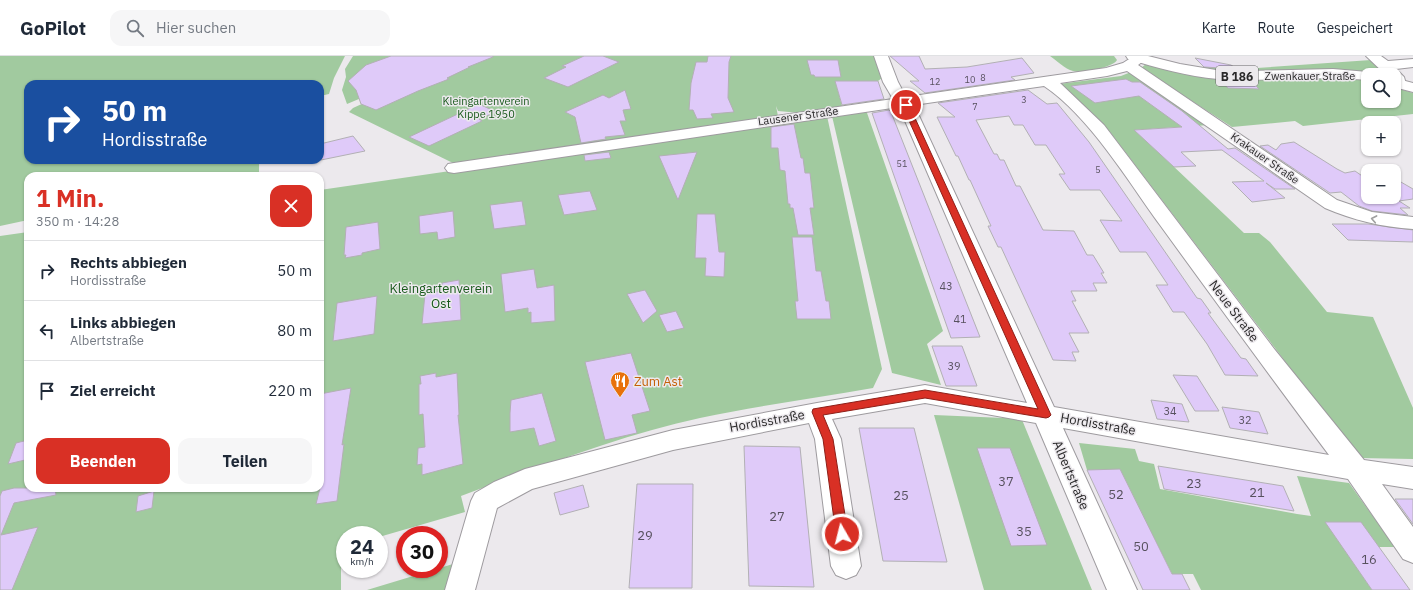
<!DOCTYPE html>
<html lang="de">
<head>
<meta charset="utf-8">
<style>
	:root { --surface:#fff; --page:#f6f6f7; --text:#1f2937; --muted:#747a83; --line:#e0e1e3; --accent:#d93025 }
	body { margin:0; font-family:"IBM Plex Sans",sans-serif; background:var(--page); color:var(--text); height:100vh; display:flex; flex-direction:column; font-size:15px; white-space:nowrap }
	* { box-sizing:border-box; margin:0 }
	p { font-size:13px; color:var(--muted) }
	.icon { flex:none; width:22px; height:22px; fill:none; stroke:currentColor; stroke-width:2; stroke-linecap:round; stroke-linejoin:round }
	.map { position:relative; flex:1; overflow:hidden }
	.side { position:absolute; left:24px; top:116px; width:300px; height:320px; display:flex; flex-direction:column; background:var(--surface); border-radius:12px; box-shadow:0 1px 3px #0004 }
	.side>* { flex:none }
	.top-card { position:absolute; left:24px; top:24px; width:300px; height:84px; border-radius:12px; box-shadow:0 1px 3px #0004; background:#1a4fa0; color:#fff; overflow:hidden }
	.buttons { position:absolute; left:1361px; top:12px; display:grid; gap:8px }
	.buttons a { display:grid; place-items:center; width:40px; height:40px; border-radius:8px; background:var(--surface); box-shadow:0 1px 3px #0004; font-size:20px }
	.speed { position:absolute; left:336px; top:470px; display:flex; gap:8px; font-size:20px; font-weight:700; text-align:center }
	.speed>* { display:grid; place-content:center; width:52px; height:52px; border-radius:50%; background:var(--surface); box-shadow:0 1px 3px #0004; line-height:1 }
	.speed small { font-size:10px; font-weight:400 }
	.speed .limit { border:6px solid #d22; background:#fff; color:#111 }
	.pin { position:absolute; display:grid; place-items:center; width:34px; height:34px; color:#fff; margin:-17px; border:2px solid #fff; border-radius:50%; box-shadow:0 1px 4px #0007 }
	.me { position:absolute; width:44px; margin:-22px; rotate:352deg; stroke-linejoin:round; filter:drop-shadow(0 0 3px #0008) }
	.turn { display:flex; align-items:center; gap:14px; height:84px; padding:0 12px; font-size:18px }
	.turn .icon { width:52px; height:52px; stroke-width:2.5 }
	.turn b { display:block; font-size:28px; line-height:34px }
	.round { display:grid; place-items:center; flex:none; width:42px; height:42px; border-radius:12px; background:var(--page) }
	.headline { display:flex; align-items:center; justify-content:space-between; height:68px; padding:0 12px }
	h1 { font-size:24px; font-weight:700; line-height:30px; color:var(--accent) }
	.button { display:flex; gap:8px; margin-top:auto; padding:8px 12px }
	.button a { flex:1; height:46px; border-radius:12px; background:var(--accent); color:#fff; font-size:16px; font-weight:700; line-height:46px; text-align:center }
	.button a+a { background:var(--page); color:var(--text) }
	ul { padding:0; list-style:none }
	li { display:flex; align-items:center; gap:12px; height:60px; padding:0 12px; border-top:1px solid var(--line) }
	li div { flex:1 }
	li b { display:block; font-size:15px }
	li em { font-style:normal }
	header { display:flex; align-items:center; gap:24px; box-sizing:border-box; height:56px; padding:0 20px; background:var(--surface); border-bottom:1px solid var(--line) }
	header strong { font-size:19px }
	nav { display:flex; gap:22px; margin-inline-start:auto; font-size:14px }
	.search { width:280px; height:36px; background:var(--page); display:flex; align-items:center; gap:10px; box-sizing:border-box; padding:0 14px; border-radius:12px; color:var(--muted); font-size:15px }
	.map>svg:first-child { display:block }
	.green { fill:#a1ca9f }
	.building { fill:#dfcaf9; stroke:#b2b0b4 }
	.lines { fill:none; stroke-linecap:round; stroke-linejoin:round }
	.minor-casing { stroke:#9e9b9f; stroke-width:2 }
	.major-casing { stroke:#9e9b9f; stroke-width:2 }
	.minor { fill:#fff; fill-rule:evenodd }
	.major { fill:#fff; fill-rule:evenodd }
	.oneway { stroke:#9f9f9f }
	.route { fill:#d93025; stroke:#8d1f18 }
	.labels { text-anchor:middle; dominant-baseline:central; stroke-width:3; stroke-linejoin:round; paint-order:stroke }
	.far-number-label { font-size:9px; fill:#57515e }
	.far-street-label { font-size:11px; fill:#2a292a; stroke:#ece9ed }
	.far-park-label { font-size:11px; fill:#18591b; stroke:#ece9ed }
	.number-label { font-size:11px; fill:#57515e }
	.shield { fill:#ece9ed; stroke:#646364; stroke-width:1 }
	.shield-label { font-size:12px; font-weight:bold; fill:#2a292a }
	.park-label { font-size:13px; fill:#18591b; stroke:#ece9ed }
	.street-label { font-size:13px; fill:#2a292a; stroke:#ece9ed }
	.food-label { font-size:13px; fill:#c56008; stroke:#ece9ed; text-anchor:start }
	.near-number-label { font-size:13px; fill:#57515e }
</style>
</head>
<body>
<header>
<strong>GoPilot</strong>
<div class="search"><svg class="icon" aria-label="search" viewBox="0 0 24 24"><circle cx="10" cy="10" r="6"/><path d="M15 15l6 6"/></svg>Hier suchen</div>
<nav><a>Karte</a><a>Route</a><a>Gespeichert</a></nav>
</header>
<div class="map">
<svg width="1413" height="534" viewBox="0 0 1413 534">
	<rect width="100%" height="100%" fill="#ece9ed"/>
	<path class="green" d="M0 0H345L334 22 329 38 320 40V28H28V104H259V120H28V164L0 170Z
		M353 0H461L347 48 342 34 346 21 345 13Z
		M476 0H875L882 22 878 25 836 27 842 50 800 57 778 55 776 50 778 60 457 109 349 56 353 52 377 41Z
		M1050 0H1114L1117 4C1114 11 1081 18 1073 15 1065 13 1056 4 1050 0Z
		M1371 4 1384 14 1386 19 1205 14V10L1257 12Z
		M1146 8 1164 12 1352 22 1368 25V45H1394V31L1413 37V58L1303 70 1295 65 1232 71 1141 12Z
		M1131 16 1209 69 1135 74 1244 177H1259L1270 186 1327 256 1373 261 1413 352V403L1359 402 1110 76 1059 28 1121 20Z
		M866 54 943 275 927 288 941 329 892 317 832 60Z
		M827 60 882 313 873 332C815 342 757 350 700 362 618 380 540 411 461 440L465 456 379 481V479H345V490L341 491V534H0V180L28 176V432H320V134Z
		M1018 354 1092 534H984L934 359 1004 362Z
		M1079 387 1135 393 1139 405 1154 408 1160 433 1297 458 1311 460 1297 420 1349 427 1395 491H1378L1326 466 1372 534H1201L1193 518H1172L1120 414H1087Z
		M453 508 445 534H367Z"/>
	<path class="building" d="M391 0H493V1L468 11H470L447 22 449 23 418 35 376 54 361 48 356 34 348 25 366 9Z
		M584 0H603L619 6 568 31 544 22 566 11 562 10Z
		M708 0H731L729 6 728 42 734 56 711 58 713 62 697 63 693 54H689L691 27 696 6H707Z
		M890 0H919L925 13 967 11 1022 2 1034 17 1011 21 1015 24 925 37 910 25H919Z
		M1195 2 1231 9 1237 13 1204 11Z
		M807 4H838L841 21H815L814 19H811Z
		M1126 23 1132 26H1140L1182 55 1228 93 1235 92 1295 133H1275L1266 127 1285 142 1252 146 1232 126 1264 125 1222 94 1181 96 1196 110 1174 111 1134 74 1182 71 1139 40 1095 47 1071 30Z
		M835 25H878L884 43 842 49Z
		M1220 25H1251L1259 33 1228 32Z
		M625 34 631 53 623 54 626 65H620L625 79 605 81 606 83 581 87 575 61 565 56 603 39 609 42Z
		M1028 34 1047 48 1057 47 1089 86 1197 242 1201 243 1211 257H1208L1241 302 1246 303 1258 320 1225 319 1207 288 1184 256H1173L1156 229H1168L1146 196H1120L1100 164 1122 165 1100 134H1070L1059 118H1065L1046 89H1035L1023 69H1014L1009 60 976 64 994 98H997L1000 104H1004L1016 130H1020L1043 174 1074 175 1087 199H1093L1104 217H1101L1107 227H1093L1097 235H1071L1076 245H1072L1089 277H1069L1079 296H1072L1076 305 1053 304 1001 191H998L988 170H991L970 124H969L958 100H956L937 61H955L938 47Z
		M479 48 496 56 479 63 482 65 429 90 409 81Z
		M889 54 891 56 980 281 951 282 872 57Z
		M794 68 801 102H803L805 117H810L814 152H810L814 179H798L793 152H790V148H788L785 115 780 114 778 92H771V71Z
		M353 80 365 95 321 104 320 88Z
		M1294 86 1337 113 1345 117 1355 115 1368 124V141H1394V122L1413 133V143L1399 145 1410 152H1400L1408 159 1372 155 1359 150 1341 136 1330 137 1260 90 1268 89 1276 94 1281 88Z
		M609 96 611 102 585 105 584 99Z
		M697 96 678 144 659 100Z
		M590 135 597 154 564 159 558 139Z
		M522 145 526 169 494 173 490 149Z
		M453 155 455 181 438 184 437 176 420 178 419 160Z
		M697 158H715L719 196H725L724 221 705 220 706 202H695Z
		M378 166 380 193 362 197V199L345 202 346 199H344L346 171Z
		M1332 168H1368L1413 174V186L1348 184Z
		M792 181H812L816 215H821L826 245H829L831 263H797L795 245H798Z
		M534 213 537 232 554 229 555 265 531 267V256L528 257V252L505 256 501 218Z
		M459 224 461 264 422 268 425 238 442 235V227Z
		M645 234 657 255 643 267 627 238Z
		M377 240 374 278 333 285 337 247Z
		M676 255 684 272 667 276 659 259Z
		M932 290H962L977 330H946Z
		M631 297 650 355 632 359 637 377 605 384 585 306Z
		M436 317V321L457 317 459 359H458L463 408 422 419V408L417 409 418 392 425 391 423 358 419 359V328H421L420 320Z
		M1173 319 1197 320 1219 355H1195Z
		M351 332 342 389 344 388 337 445 316 448 320 432V338Z
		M542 337 556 385 539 390 534 372 510 376V357L511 344Z
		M1151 344 1182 348 1189 366 1157 363Z
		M1222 351 1259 356 1268 378 1230 372Z
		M859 372H914L947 506 883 505Z
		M28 384V396L25 404 8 408 16 387Z
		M744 390 800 391 814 531 749 530Z
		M977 392H1010L1047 489 1011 490Z
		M1158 410 1283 430 1294 455 1164 433Z
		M1120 413 1172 518H1182L1190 534H1143L1087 414Z
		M637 428H693L692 532H629Z
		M583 429 589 451 560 459 554 437Z
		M14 432H55L56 439 14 447 1 479 38 471 12 534H0V440L2 435Z
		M154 435 152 452 136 456 138 440Z
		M1395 443H1413V468Z
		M1325 466H1361L1410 534H1372Z"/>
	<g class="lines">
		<defs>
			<path id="minor" d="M874 0H888L898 26 906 41 1106 12 1123 7 1134 0H1145L1147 2 1138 9 1337 144 1372 156 1413 161V173C1382 171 1353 164 1325 152L1127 15 1107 20 1060 27 1104 69 1275 294 1364 404 1413 411V433L1382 428 1413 471V507L1403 503 1348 423 1063 372 1137 534H1107L1036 367 925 347 832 363 841 383 861 510 856 519 846 523 836 519 831 510 815 383 809 367 673 394 532 433 497 452 475 534H445L471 445 475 437 494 426 525 413 673 374 817 347 925 329 1027 347 899 51 454 117 448 116 445 112 448 108 454 107 893 43 883 26ZM1044 30C1089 60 1128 125 1160 169 1216 246 1272 323 1329 399L1054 351 914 49Z
				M1366 0H1381L1388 5 1413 3V11L1396 13 1404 21 1406 28 1404 31 1399 32 1394 31V19H1386Z"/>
			<path id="major" d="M1126 0H1148L1180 8 1216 14 1246 15 1333 13 1368 16 1374 19H1368V24C1318 19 1268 26 1218 23 1187 20 1157 12 1128 3Z
				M1394 22 1413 27V36L1394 31Z"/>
		</defs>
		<use href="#minor" class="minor-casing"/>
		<use href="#major" class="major-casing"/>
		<use href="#minor" class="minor"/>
		<use href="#major" class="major"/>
	</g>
	<defs><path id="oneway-chevron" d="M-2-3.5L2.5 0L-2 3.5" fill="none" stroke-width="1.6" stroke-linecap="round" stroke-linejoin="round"/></defs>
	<use class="oneway" href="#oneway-chevron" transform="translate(1374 163) rotate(-169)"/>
	<path class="route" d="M906 47 909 49 1051 359 1049 361 1046 362 925 342 823 359 833 383 848 478 846 482 842 483 838 482 836 478 823 383 812 356 813 353 925 334 1038 353 902 49Z"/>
	<defs>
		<symbol id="restaurant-pin" viewBox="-11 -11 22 30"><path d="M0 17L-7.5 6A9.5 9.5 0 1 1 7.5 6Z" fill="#e8710a" stroke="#ece9ed"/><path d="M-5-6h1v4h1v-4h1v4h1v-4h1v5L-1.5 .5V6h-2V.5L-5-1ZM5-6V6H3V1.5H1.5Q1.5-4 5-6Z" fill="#fff"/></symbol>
	</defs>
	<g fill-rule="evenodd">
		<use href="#restaurant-pin" x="609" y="314" width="22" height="30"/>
	</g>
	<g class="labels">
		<g class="far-number-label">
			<text x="983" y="21">8</text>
			<text x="970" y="23">10</text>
			<text x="935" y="25">12</text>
			<text x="1024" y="43">3</text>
			<text x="975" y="50">7</text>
			<text x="902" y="107">51</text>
			<text x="1098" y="113">5</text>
		</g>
		<g class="far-street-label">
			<text x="1310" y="20">Zwenkauer Straße</text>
			<text transform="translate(798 60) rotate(-8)">Lausener Straße</text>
			<text transform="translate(1265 102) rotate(35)">Krakauer Straße</text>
		</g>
		<g class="far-park-label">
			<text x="486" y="45">Kleingartenverein<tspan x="486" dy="13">Kippe 1950</tspan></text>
		</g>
		<g class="number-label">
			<text x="946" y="230">43</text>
			<text x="960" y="263">41</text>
			<text x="954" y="310">39</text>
			<text x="1170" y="355">34</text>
			<text x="1245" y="364">32</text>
		</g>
		<rect class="shield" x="1216" y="10" width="42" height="20" rx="3"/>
		<g class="shield-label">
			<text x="1237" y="20">B 186</text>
		</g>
		<g class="park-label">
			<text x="441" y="232">Kleingartenverein<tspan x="441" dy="15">Ost</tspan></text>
		</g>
		<g class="street-label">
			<text transform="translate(1234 255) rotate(53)">Neue Straße</text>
			<text transform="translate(767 365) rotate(-10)">Hordisstraße</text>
			<text transform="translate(1098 368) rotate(10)">Hordisstraße</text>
			<text transform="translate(1071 419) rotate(67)">Albertstraße</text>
		</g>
		<g class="food-label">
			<text x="634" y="325">Zum Ast</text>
		</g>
		<g class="near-number-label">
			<text x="1006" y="425">37</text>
			<text x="1194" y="427">23</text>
			<text x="1257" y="436">21</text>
			<text x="1116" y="438">52</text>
			<text x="901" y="439">25</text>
			<text x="777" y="460">27</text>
			<text x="1024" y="475">35</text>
			<text x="645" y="479">29</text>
			<text x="1141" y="490">50</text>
			<text x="1369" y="503">16</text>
		</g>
	</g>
</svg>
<div class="buttons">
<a><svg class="icon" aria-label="search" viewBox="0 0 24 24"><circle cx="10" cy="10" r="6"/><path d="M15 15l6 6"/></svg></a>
<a>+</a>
<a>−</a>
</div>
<div class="speed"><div>24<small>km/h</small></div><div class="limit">30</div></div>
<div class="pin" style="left:906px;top:49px;background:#d93025"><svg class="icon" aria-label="arrive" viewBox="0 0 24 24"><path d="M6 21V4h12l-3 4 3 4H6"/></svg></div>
<svg class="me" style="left:842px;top:478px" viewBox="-20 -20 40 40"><circle r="17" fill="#d93025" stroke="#fff" stroke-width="3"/><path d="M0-11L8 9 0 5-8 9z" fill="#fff"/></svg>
<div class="top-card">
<div class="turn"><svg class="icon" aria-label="right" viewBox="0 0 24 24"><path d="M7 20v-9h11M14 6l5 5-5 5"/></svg><div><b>50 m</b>Hordisstraße</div></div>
</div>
<section class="side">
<div class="headline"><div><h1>1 Min.</h1><p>350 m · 14:28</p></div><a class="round" style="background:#d93025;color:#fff"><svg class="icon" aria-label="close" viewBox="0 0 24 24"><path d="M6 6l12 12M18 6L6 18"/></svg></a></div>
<ul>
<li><svg class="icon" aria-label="right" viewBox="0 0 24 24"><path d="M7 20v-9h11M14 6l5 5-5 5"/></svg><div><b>Rechts abbiegen</b><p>Hordisstraße</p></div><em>50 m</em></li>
<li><svg class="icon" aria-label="left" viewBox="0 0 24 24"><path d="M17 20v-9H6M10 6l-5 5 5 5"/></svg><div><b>Links abbiegen</b><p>Albertstraße</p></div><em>80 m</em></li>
<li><svg class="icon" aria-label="arrive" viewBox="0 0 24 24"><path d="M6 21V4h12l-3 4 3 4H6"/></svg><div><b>Ziel erreicht</b></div><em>220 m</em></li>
</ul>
<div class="button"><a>Beenden</a><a>Teilen</a></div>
</section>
</div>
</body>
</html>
